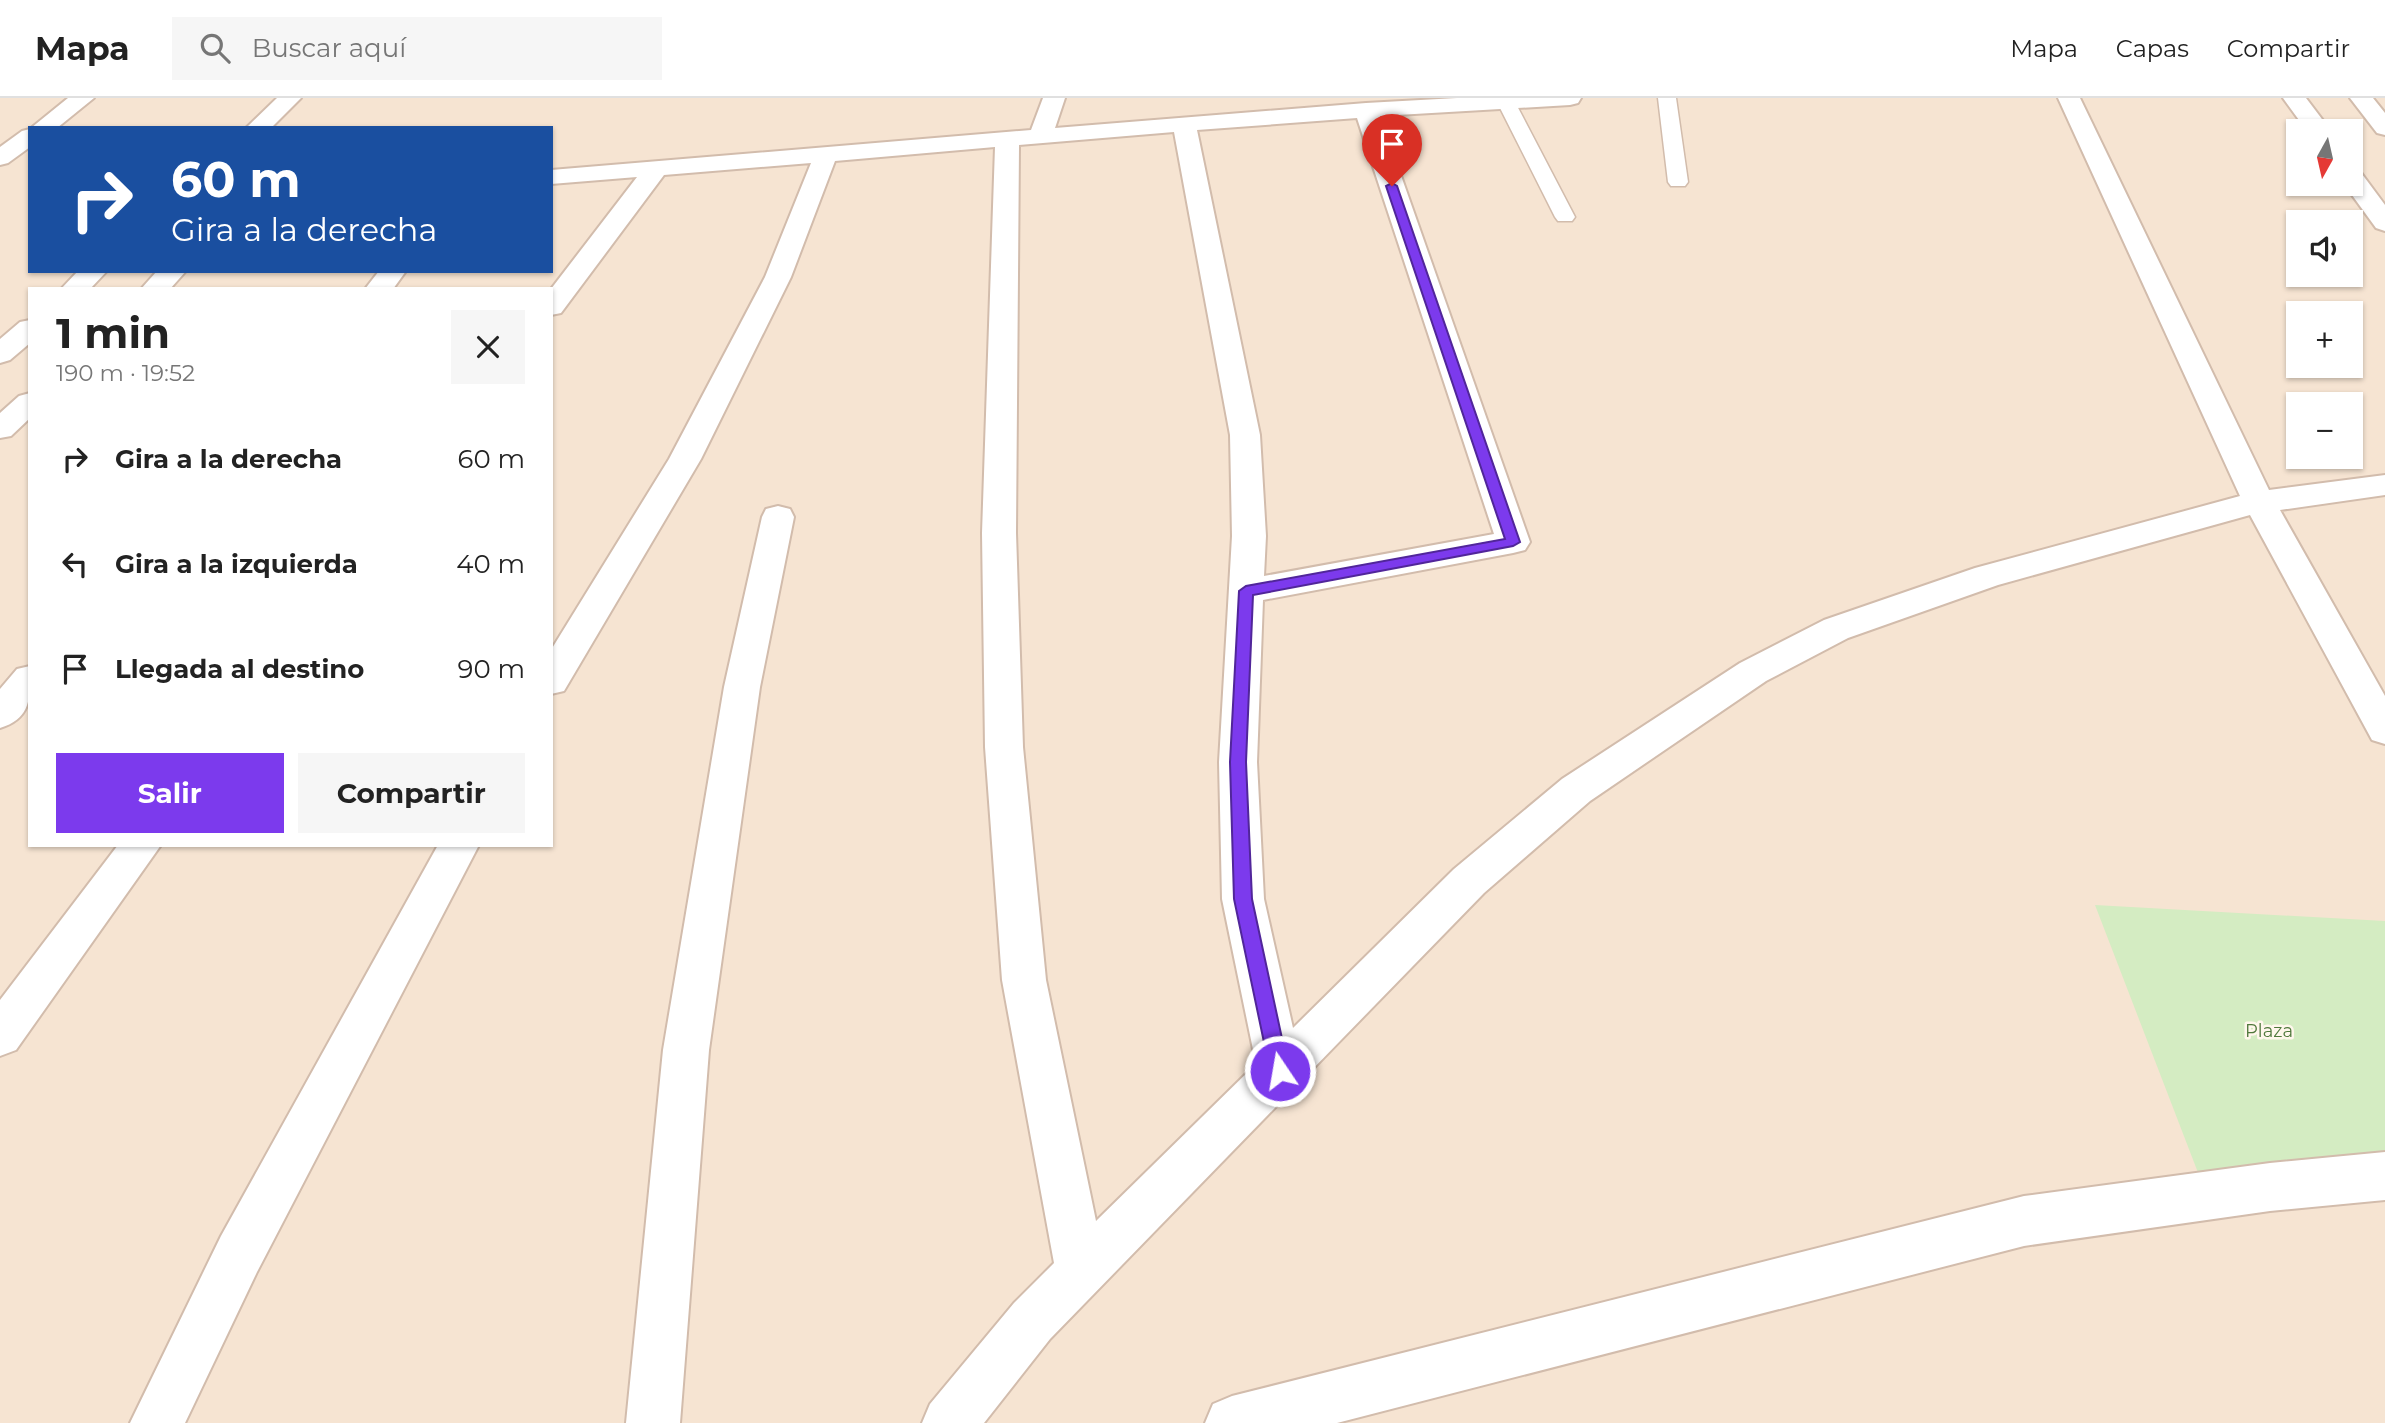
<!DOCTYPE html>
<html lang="es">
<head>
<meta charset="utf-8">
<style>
	:root { --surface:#fff; --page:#f6f6f6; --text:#222; --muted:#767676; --line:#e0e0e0; --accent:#7c3aed }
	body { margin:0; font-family:Montserrat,sans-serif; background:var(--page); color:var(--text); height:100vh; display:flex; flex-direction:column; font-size:26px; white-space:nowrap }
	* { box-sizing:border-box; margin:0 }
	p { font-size:23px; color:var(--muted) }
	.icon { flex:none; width:38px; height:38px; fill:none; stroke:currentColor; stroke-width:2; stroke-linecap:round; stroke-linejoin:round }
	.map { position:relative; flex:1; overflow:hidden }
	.drawer { position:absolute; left:28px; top:189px; width:525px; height:560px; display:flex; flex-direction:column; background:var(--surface); border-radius:0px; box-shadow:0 2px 5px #0004 }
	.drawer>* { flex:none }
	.hud { position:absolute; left:28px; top:28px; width:525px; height:147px; border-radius:0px; box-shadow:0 2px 5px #0004; background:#1a4fa0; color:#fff; overflow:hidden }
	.needle { width:46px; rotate:188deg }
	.fabs { position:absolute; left:2286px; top:21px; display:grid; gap:14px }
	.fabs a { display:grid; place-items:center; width:77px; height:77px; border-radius:0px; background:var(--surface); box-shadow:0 2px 5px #0004; font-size:35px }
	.pin { position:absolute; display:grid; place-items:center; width:60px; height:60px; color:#fff; margin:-72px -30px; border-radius:50% 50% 50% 0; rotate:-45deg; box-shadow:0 0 7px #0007 }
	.pin .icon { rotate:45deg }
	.me { position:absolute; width:77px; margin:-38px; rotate:348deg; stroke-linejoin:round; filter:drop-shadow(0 0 5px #0008) }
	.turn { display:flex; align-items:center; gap:24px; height:147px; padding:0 28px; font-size:32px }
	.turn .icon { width:91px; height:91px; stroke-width:2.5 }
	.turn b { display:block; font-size:49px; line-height:60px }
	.round { display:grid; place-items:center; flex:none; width:74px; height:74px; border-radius:0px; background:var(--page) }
	.head { display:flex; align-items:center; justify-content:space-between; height:119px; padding:0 28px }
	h1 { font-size:42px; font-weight:700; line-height:52px }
	.button { display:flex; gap:14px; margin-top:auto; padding:14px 28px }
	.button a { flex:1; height:80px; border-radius:0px; background:var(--accent); color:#fff; font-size:28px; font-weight:700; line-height:80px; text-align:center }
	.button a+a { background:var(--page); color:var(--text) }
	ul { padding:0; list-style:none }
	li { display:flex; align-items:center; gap:21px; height:105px; padding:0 28px }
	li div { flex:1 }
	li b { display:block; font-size:26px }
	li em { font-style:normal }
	header { display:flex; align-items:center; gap:42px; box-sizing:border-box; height:98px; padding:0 35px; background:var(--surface); border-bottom:2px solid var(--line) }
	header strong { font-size:33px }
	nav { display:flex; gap:38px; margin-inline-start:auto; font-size:24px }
	.search { width:490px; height:63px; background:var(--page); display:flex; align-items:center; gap:18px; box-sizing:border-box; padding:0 24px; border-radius:0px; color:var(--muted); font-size:26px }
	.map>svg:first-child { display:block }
	.residential { fill:#f6e4d2; fill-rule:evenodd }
	.green { fill:#d4ecc2 }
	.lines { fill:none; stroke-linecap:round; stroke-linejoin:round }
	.service-casing { stroke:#d2bcac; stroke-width:3 }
	.minor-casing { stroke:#d2bcac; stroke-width:4 }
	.service { fill:#fff; fill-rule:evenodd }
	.minor { fill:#fff; fill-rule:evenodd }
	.route { fill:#7c3aed; stroke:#51269a; stroke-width:2 }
	.labels { text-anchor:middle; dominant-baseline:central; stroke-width:5; stroke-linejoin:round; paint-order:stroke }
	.park-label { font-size:18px; fill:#50793c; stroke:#fff7ec }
</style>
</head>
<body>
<header>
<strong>Mapa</strong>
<div class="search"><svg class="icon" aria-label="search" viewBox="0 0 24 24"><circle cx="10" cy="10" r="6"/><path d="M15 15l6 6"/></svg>Buscar aquí</div>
<nav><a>Mapa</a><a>Capas</a><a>Compartir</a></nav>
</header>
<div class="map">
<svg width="2385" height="1325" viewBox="0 0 2385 1325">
	<rect width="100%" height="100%" fill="#fef3e4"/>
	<path class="residential" d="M0 0H2385V1325H0ZM30 30H551V173H30ZM2298 33H2350V86H2298ZM2298 124H2350V177H2298ZM30 191H551V747H30ZM2298 215H2350V268H2298ZM2298 306H2350V359H2298Z"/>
	<path class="green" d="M2095 807 2385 823V1078L2207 1098Z"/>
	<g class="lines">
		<defs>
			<path id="service" d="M1499 0H1512L1515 4 1575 119 1572 123H1558L1555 119 1497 4Z
				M1658 0H1676L1688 84 1685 88H1671L1668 84Z"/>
			<path id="minor" d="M68 0H94L57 30H31Z
				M277 0H301L271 30H246Z
				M1043 0H1065L1055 30 1366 5 1457 0H1581L1578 5 1570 7 1380 18 1530 444 1525 452 1513 455 1263 502 1257 664 1264 801 1293 930 1454 771 1562 681 1740 565 1824 522 1975 470 2240 398 2058 0H2080L2269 392 2385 377V397L2280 412 2385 598V646L2372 642 2250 417 1998 487 1848 540 1766 583 1590 703 1484 795 1050 1241 984 1325H922L930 1306 1014 1205 1054 1165 1002 882 985 649 982 435 995 49 835 63 791 179 701 361 564 593 551 596V552L669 361 765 179 811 65 664 77 561 215 551 217V191L637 79 551 86V72L1031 32ZM1357 20 1494 436 1264 478 1266 438 1260 337 1197 32ZM1174 34 1230 337 1232 438 1219 664 1222 801 1256 966 1096 1123 1046 882 1023 649 1016 435 1019 47Z
				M2283 0H2306L2331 33H2307Z
				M2350 0H2373L2385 15V37L2377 35Z
				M30 31V49L8 65 0 67V49L22 33Z
				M2350 70 2359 72 2385 107V133L2376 130 2344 86H2350Z
				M78 173H107L90 191H61Z
				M157 173H186L170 191H141Z
				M379 173H406L393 191H365Z
				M30 222V245L10 262 0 265V241L20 224Z
				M30 295V320L11 338 0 340V315L19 298Z
				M778 408 790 411 794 419 760 589 709 952 680 1325H626L663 952 724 589 762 419 766 411Z
				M30 568C30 597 33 620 0 630V591L17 571Z
				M118 747H161L16 952 0 958V902Z
				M438 747H479L257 1174 185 1325H130L221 1138Z
				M2385 1054V1102L2270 1113 2024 1148 1337 1325H1205L1213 1306 1232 1298 2024 1098 2270 1065Z"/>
		</defs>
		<use href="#service" class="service-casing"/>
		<use href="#minor" class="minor-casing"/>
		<use href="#service" class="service"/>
		<use href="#minor" class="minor"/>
	</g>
	<path class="route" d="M1392 85 1397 88 1520 444 1513 448 1253 497 1246 664 1252 801 1289 973 1286 979 1280 982 1273 979 1270 973 1234 801 1230 664 1239 493 1246 488 1505 441 1386 88Z"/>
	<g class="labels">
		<g class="park-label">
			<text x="2269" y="933">Plaza</text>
		</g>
	</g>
</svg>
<div class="fabs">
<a><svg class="needle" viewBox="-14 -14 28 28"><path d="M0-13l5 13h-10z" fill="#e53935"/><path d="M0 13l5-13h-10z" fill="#767676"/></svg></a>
<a><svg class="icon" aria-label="sound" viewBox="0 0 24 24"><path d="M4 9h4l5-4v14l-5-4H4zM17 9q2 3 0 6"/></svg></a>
<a>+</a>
<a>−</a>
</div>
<div class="pin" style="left:1392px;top:88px;background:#d93025"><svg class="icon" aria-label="arrive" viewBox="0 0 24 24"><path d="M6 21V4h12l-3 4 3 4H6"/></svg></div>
<svg class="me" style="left:1280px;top:973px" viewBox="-20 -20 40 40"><circle r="17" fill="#7c3aed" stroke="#fff" stroke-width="3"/><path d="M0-11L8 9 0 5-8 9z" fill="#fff"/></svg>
<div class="hud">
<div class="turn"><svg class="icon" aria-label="right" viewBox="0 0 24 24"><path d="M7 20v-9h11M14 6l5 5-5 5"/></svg><div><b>60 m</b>Gira a la derecha</div></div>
</div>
<section class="drawer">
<div class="head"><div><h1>1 min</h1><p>190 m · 19:52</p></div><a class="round"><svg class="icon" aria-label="close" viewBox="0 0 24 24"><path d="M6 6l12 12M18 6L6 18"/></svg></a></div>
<ul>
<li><svg class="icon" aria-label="right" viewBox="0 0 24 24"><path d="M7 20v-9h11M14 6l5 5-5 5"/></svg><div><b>Gira a la derecha</b></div><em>60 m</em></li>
<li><svg class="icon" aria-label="left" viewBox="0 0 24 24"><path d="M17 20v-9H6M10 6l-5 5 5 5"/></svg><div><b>Gira a la izquierda</b></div><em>40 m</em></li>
<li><svg class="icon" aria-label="arrive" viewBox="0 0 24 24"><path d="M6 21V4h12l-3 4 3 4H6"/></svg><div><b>Llegada al destino</b></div><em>90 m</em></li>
</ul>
<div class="button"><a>Salir</a><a>Compartir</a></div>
</section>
</div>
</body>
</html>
